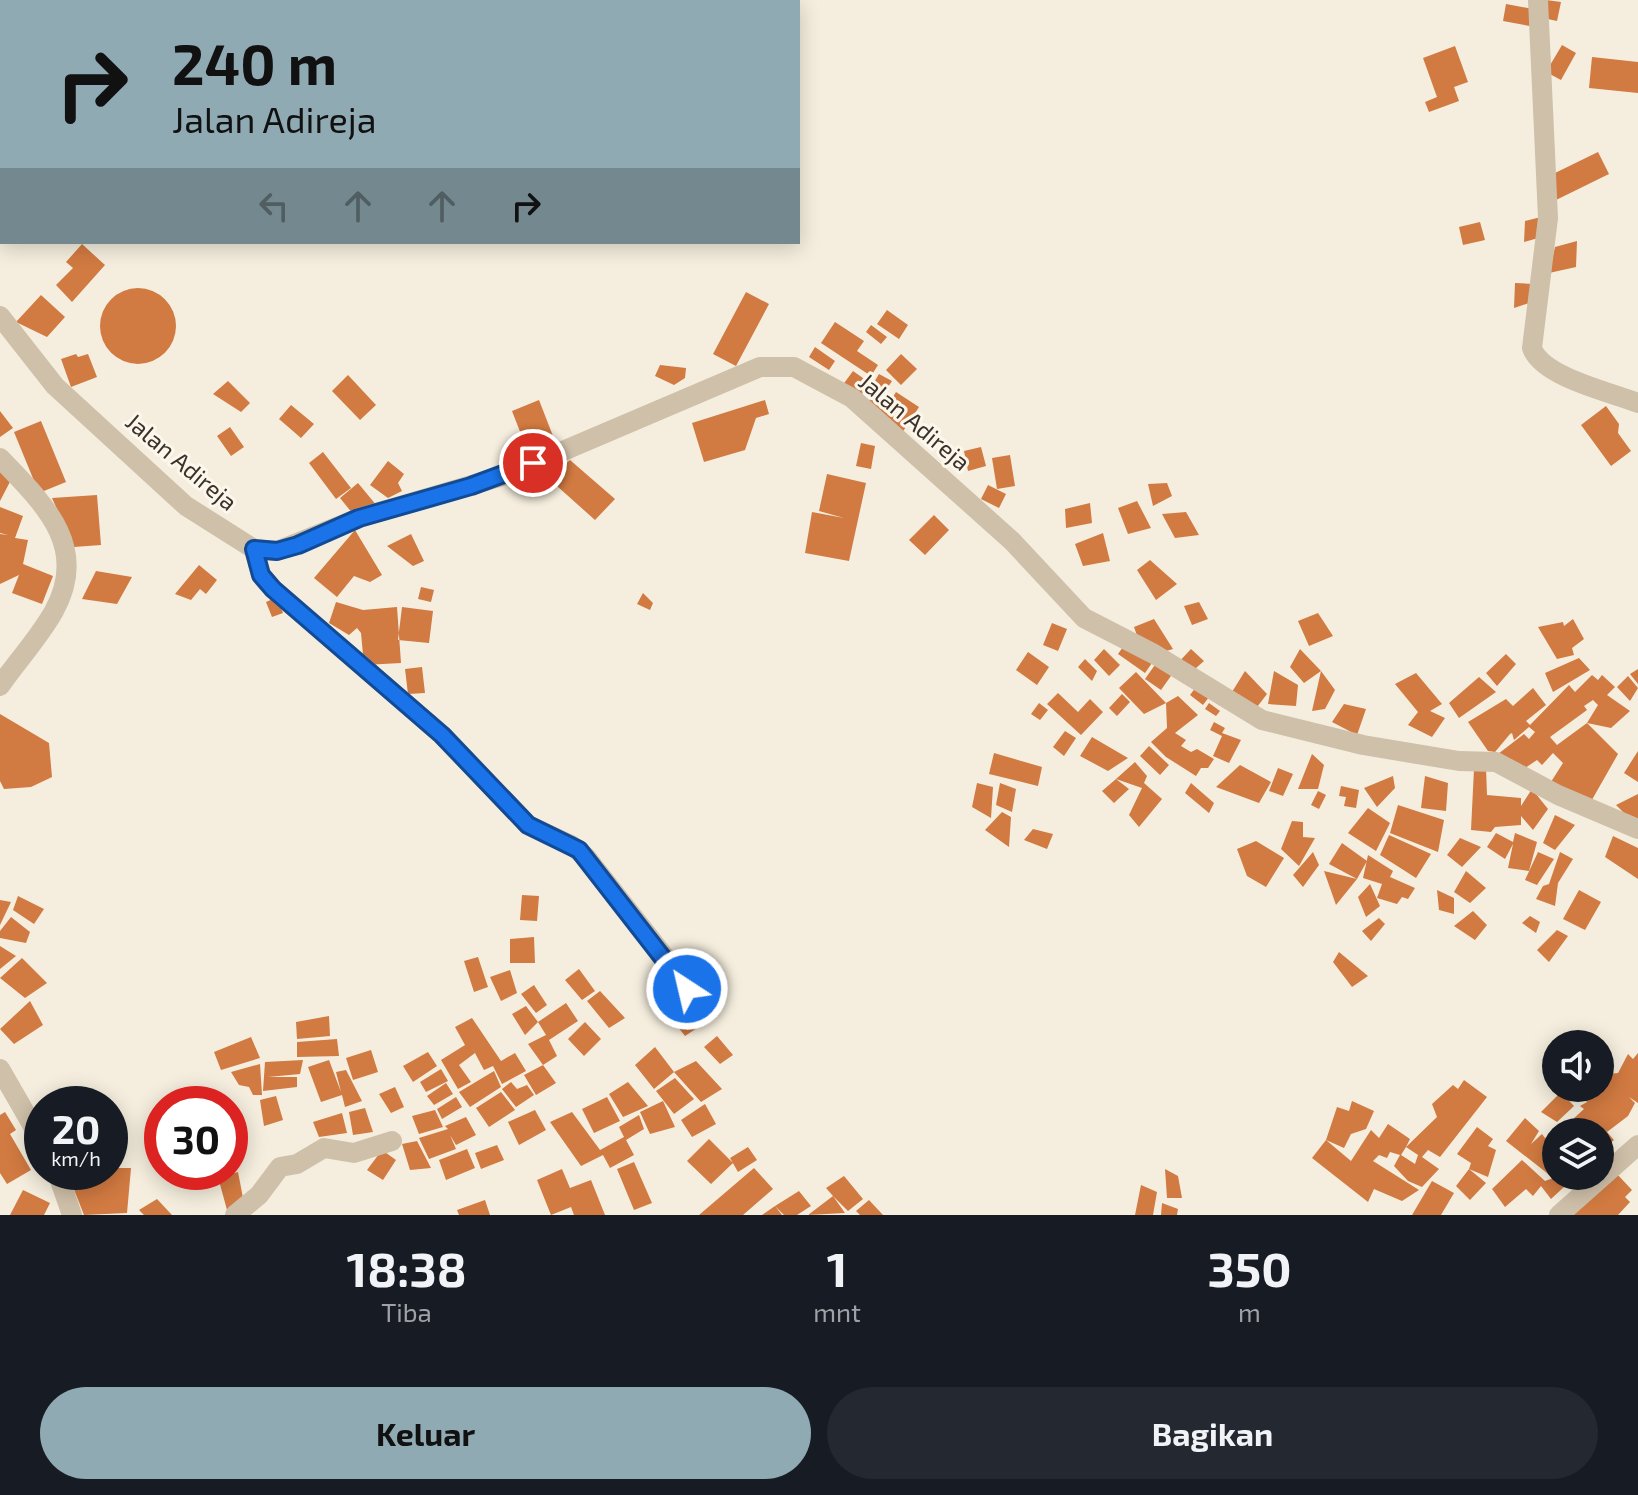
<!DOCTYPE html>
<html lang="id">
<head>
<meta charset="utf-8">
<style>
	:root { --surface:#171b24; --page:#242831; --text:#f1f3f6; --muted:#9ea1a6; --accent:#90aab3 }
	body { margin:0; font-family:"Exo 2",sans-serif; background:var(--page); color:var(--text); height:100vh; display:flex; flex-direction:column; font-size:30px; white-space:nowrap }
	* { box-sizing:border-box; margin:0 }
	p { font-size:26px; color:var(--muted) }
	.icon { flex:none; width:44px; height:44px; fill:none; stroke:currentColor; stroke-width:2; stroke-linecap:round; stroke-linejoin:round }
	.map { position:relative; height:1215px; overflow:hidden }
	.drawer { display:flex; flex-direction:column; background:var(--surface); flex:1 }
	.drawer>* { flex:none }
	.top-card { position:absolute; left:0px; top:0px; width:800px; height:244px; box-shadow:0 4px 20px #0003; background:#90aab3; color:#111; overflow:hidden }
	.controls { position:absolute; left:1542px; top:1030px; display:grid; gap:16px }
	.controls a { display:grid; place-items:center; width:72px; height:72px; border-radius:50%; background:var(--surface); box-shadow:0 4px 20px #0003; font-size:40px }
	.speed { position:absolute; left:24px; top:1086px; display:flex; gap:16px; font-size:40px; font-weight:700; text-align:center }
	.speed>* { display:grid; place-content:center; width:104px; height:104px; border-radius:50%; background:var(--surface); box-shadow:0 4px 20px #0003; line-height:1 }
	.speed small { font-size:20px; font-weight:400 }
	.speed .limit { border:12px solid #d22; background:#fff; color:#111 }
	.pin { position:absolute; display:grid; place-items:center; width:68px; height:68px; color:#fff; margin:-34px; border:4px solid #fff; border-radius:50%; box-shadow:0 2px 8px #0007 }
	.me { position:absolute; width:88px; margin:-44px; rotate:325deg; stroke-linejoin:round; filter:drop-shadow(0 0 6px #0008) }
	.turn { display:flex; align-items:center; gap:28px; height:168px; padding:0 40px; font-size:36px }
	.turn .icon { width:104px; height:104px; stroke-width:2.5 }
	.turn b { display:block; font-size:56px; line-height:68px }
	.lanes { display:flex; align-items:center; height:76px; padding:0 40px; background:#0003; justify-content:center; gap:40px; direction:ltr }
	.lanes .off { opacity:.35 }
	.eta { display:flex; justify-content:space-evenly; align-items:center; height:136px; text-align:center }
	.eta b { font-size:48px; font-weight:700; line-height:56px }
	.button { display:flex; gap:16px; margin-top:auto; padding:16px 40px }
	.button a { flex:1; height:92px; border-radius:48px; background:var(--accent); color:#111; font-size:32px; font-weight:700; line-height:92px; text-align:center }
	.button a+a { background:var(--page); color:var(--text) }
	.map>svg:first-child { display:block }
	.building { fill:#d17a41; fill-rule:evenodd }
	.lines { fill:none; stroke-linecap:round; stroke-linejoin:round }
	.minor { stroke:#cfc0a9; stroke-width:20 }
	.route-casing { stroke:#114b97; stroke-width:20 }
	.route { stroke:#1a73e8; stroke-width:14 }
	.labels { text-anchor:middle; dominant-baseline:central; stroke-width:6; stroke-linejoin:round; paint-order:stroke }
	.street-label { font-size:24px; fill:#3b3229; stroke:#fcf7ec }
</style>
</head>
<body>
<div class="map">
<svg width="1638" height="1215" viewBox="0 0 1638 1215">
	<rect width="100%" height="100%" fill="#f5eede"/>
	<path class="building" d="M1546 0 1561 2 1557 21 1543 18Z
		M1506 4 1533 9 1530 26 1503 21Z
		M1562 45 1576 53 1561 80 1546 72Z
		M1455 46 1468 82 1454 87 1459 101 1429 112 1425 102 1437 97 1423 58Z
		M1592 57 1638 62V93L1589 88Z
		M1598 152 1609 174 1556 200 1555 173Z
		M1545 216 1542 237 1524 242 1525 221Z
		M1480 222 1485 240 1463 245 1459 227Z
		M1577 241 1576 267 1549 273 1555 247Z
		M82 244 105 265 72 302 56 285 73 268 66 262Z
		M1515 283 1533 284 1532 302 1514 308Z
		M100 326a38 38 0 1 1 76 0a38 38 0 1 1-76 0Z
		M746 292 769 304 736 366 713 354Z
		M41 295 65 317 47 337 16 322Z
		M887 310 908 325 899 339 877 324Z
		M835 322 864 341 857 351 878 365 871 376 821 343Z
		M871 325 887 337 881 344 866 332Z
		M815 347 835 361 829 370 809 357Z
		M76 354 78 357 88 354 97 377 71 387 61 359Z
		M901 354 917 369 901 385 886 370Z
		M660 365 686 368 685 378 674 385 655 376Z
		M853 371 870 383 860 397 842 386Z
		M879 374 892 381 882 396 870 389Z
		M348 375 376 405 360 420 332 391Z
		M228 381 250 403 241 412 213 394Z
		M896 392 919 407 902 433 864 408 873 395 888 405Z
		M539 400 553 436 526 447 512 411Z
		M765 400 769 414 756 418 745 450 704 462 692 423Z
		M291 405 314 424 301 438 279 419Z
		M1606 406 1619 424 1618 433 1631 451 1611 466 1581 425Z
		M0 411 13 428 0 437Z
		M41 421 66 482 39 493 14 432Z
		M230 427 244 447 231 456 217 436Z
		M861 443 875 446 871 469 856 466Z
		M981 447 986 466 968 471 964 451Z
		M323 452 351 488 336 499 309 463Z
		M1010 455 1015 486 997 489 992 458Z
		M570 460 615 499 595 520 548 478Z
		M388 461 404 474 398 483 402 491 388 498 370 485Z
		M0 469 13 476 0 501Z
		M827 474 866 483 849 561 805 553 812 512 844 518 819 511Z
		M358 483 377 506 353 514 340 498Z
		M1167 483 1172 496 1153 506 1148 484Z
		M988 485 1006 494 999 508 981 499Z
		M97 495 101 545 74 547 52 498Z
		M1137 501 1151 528 1128 534 1118 508Z
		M1090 503 1092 523 1066 528 1065 509Z
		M0 507 23 516 15 538 28 540 23 564 53 576 42 604 12 593 19 575 0 584V534L8 535 0 533Z
		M1186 512 1199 535 1175 538 1162 514Z
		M934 515 949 530 925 555 909 540Z
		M355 530 382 575 370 582 354 576 337 597 314 578Z
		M1103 533 1110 561 1083 566 1075 544Z
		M411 534 424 561 413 566 387 546Z
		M1150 560 1177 584 1156 600 1137 570Z
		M199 565 217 580 206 594 200 589 191 600 175 594Z
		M96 571 132 577 117 604 82 599Z
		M421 587 434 590 431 602 418 599Z
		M643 593 653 603 650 610 637 604Z
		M277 597 283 613 272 617 266 602Z
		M336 602 363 610 397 607 401 663 364 665 361 633 357 628 349 635 329 623Z
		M1199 602 1208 619 1192 625 1184 606Z
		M402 607 433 611 429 643 398 640Z
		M1318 613 1333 636 1309 646 1298 621Z
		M1154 619 1173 649 1166 651 1140 644 1134 627Z
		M1573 619 1584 639 1572 648 1574 655 1557 659 1538 627 1563 622 1564 626Z
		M1052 623 1067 629 1058 651 1043 645Z
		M1125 644 1152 663 1145 673 1118 654Z
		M1104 649 1120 665 1109 676 1094 660Z
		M1191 649 1204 661 1188 675 1176 665Z
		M1300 649 1321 671 1335 690 1325 709 1312 711 1321 671 1304 683 1290 667Z
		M1028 652 1049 667 1037 685 1016 670Z
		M1506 654 1516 664 1497 686 1486 673Z
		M1579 658 1590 670 1553 692 1545 673Z
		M1085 659 1097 671 1092 681 1078 667Z
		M1157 662 1173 673 1161 690 1145 679Z
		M422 667 425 693 408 694 405 669Z
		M1638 669V684L1630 674Z
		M1245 671 1267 694 1257 707 1232 692Z
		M1274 671 1298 685 1296 706 1268 704Z
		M1136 672 1166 703 1178 696 1198 715 1175 733 1186 740 1181 746 1191 752 1197 749 1214 759 1208 768H1201L1196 776 1166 757 1151 742 1167 728 1166 703 1144 714 1119 688Z
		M1416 673 1442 704 1430 711 1445 718 1432 737 1408 725 1418 712 1395 684Z
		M1592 675 1598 680 1602 675 1615 687 1607 695 1630 711 1611 728 1587 723 1598 705 1593 700 1584 706 1587 710 1550 737 1557 745 1587 723 1618 754 1589 805 1549 785 1563 763 1553 753 1542 765 1537 760 1525 768 1498 754 1524 734 1529 739 1535 732 1529 727 1514 740 1512 733 1510 734 1495 752 1488 751 1468 722 1506 699 1513 706 1533 688 1546 705 1526 721 1530 725 1569 685 1575 692Z
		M1628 676 1638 688 1630 701 1617 687Z
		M1479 677 1496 692 1459 718 1449 703Z
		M1196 687 1209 697 1203 705 1190 695Z
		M1058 693 1078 712 1090 699 1103 712 1081 735 1047 704Z
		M1122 694 1130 702 1117 716 1109 708Z
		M1039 703 1048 710 1040 720 1031 714Z
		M1209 703 1220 711 1216 716 1205 709Z
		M1344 704 1366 709 1357 735 1332 722Z
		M0 714 49 743 52 777 31 787 4 789 0 781Z
		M1214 722 1225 728 1222 733 1241 740 1229 763 1213 756 1222 736 1210 730Z
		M1065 731 1076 738 1064 756 1053 747Z
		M1092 737 1128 758 1108 771 1080 756Z
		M1149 746 1169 765 1160 775 1140 756Z
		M1638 751V782L1624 773Z
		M994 753 1042 767 1038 786 989 774Z
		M1312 754 1324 765 1318 789H1298Z
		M1135 762 1147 776 1144 783 1162 799 1139 827 1129 815 1142 788 1116 779Z
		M1240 765 1271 782 1259 803 1216 787Z
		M1486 767 1487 795 1521 798V806L1532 789 1548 809 1533 830 1521 816V825L1495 827 1491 832 1471 830 1474 769Z
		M1278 768 1293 774 1283 796 1269 791Z
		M1393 776 1395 788 1377 807 1364 788Z
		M1425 776 1448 783 1446 811 1421 808Z
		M1116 779 1129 789 1114 803 1102 791Z
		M977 783 993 787 991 818 972 807Z
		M1000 783 1016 789 1012 812 996 805Z
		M1191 783 1214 803 1209 813 1185 793Z
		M1341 786 1359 790 1356 808 1344 806 1346 797 1339 796Z
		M1318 791 1326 795 1319 809 1311 805Z
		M1638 794V823L1635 824 1616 805Z
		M1398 805 1444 820 1438 852 1390 833Z
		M1368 808 1390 823 1376 851 1348 833Z
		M1002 812 1011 817 1009 847 985 830Z
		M1555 815 1575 825 1555 850 1543 843Z
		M1292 821 1303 822V837L1315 838 1299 866 1281 849Z
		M1033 829 1053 834 1047 849 1024 840Z
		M1496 833 1513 842 1515 833 1537 842 1529 871 1508 868 1513 844 1505 859 1487 847Z
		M1389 835 1431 854 1416 878 1380 855Z
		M1613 836 1638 848V879L1605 857Z
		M1460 838 1481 847 1462 867 1447 855Z
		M1256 841 1284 858 1266 887 1247 876 1237 849Z
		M1342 843 1367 861 1357 879 1329 864Z
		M1313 852 1319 865 1303 887 1293 875Z
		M1538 852 1554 859 1537 885 1525 880Z
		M1560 852 1573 859 1558 883 1555 906 1536 899 1543 886 1549 884Z
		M1368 855 1393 871 1390 877 1415 888 1408 899 1402 897 1397 904 1377 898 1382 884 1363 878Z
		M1324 871 1357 879 1336 905Z
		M1466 871 1486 888 1470 903 1454 892Z
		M1370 884 1380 906 1366 917 1358 897Z
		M1437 890 1454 898V914L1439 910Z
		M1579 890 1601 902 1585 930 1563 919Z
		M522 895 539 896 537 921 520 920Z
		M18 896 44 909 34 924 13 910Z
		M0 900 11 902 0 925Z
		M1473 911 1487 925 1475 940 1454 926Z
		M1530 916 1540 922 1536 933 1522 923Z
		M11 917 30 932 26 943 0 938V931Z
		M1379 918 1385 924 1371 941 1362 931Z
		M1557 930 1568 936 1549 962 1537 950Z
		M534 937 535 963H510V939Z
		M0 946 16 956 0 969Z
		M1339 952 1368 976 1352 987 1333 962Z
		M478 957 488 987 474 992 464 961Z
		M22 958 47 983 25 998 0 978Z
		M579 969 595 991 582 1000 565 980Z
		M510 970 517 993 501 1001 490 977Z
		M534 985 547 1005 536 1013 521 994Z
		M600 991 625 1018 609 1028 587 1001Z
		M30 1001 43 1025 14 1044 0 1029Z
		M697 1001 711 1019 685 1036 674 1022Z
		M566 1003 578 1021 549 1040 557 1056 543 1065 528 1044 546 1035 538 1022 525 1035 512 1014 526 1006 538 1022Z
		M329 1016 330 1036 297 1039 296 1022Z
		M472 1018 501 1061 515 1053 526 1071 502 1084 493 1066 484 1070 476 1055 470 1042 475 1053 459 1065 471 1082 458 1089 441 1060 465 1045 455 1027Z
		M585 1022 601 1039 584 1056 568 1039Z
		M717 1036 733 1055 720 1064 704 1047Z
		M251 1037 260 1058 221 1070 214 1052Z
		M337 1039 339 1056 297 1057V1042Z
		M655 1047 674 1072 654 1089 635 1065Z
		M371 1050 378 1072 353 1080 346 1058Z
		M428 1052 437 1066 413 1082 403 1066Z
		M1638 1053V1103L1629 1097 1635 1103 1628 1116 1607 1132 1614 1140 1600 1152V1132L1561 1130 1584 1109 1580 1106 1587 1102 1582 1095 1590 1088H1600V1083L1604 1087 1608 1082 1600 1075 1618 1073 1628 1054 1633 1059Z
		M303 1060 300 1074 268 1077H297V1087L263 1091 265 1062Z
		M329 1060 341 1092 336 1072 346 1070 362 1101 345 1107 342 1095 321 1102 308 1067Z
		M696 1061 722 1089 701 1102 674 1072Z
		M260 1064 262 1095H253L249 1087 239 1085 231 1072Z
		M543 1065 556 1083 536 1095 524 1075Z
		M441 1069 448 1081 426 1092 420 1082Z
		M494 1071 501 1087 470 1107 459 1092Z
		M675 1078 694 1099 674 1114 656 1091Z
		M1464 1080 1487 1097 1440 1157 1428 1150 1422 1157 1439 1169 1422 1187 1408 1181 1394 1166 1400 1155 1390 1152 1387 1158 1379 1155 1373 1161 1419 1190 1402 1201 1374 1189 1368 1202 1312 1158 1326 1140 1337 1107 1349 1111 1352 1101 1374 1111 1366 1129 1351 1134 1344 1148 1326 1140 1351 1161 1371 1130 1379 1138 1388 1124 1410 1139 1406 1147 1437 1117 1432 1104 1453 1085 1458 1089ZM1406 1147 1418 1155 1415 1164 1401 1155Z
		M511 1082 517 1089 527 1085 534 1095 516 1107 502 1089Z
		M628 1082 648 1106 623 1117 609 1094Z
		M446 1083 453 1094 434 1105 427 1096Z
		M395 1087 404 1107 391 1113 379 1094Z
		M501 1092 515 1110 489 1127 476 1108Z
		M1561 1092 1574 1106 1557 1122 1541 1112Z
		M276 1096 283 1120 264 1126 260 1100Z
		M456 1097 462 1107 442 1119 437 1109Z
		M607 1097 620 1121 594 1133 582 1109Z
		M663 1101 675 1127 650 1134 640 1112Z
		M705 1104 716 1124 692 1137 681 1120Z
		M365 1108 373 1132 353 1135 349 1112Z
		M435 1110 443 1127 419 1134 412 1116Z
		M535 1110 546 1130 519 1145 508 1122Z
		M5 1112 16 1130 10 1134 31 1170 7 1184 0 1173V1115Z
		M572 1112 600 1150 624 1137 619 1127 639 1115 644 1129 626 1140 634 1155 610 1168 603 1155 581 1166 550 1122Z
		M342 1113 347 1133 319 1137 313 1122Z
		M466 1117 476 1135 456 1145 450 1135 456 1149 429 1159 419 1138 448 1129 445 1126Z
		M1525 1118 1539 1131 1531 1144 1542 1134 1545 1138 1556 1131V1174L1552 1177 1506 1141Z
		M1477 1127 1493 1139 1488 1146 1496 1150 1488 1177 1469 1169 1471 1163 1457 1154Z
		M709 1139 733 1163 711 1184 687 1161Z
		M417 1141 431 1168 410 1170 402 1144Z
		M497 1145 504 1160 481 1169 475 1153Z
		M748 1147 757 1160 738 1172 730 1158Z
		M467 1149 475 1168 446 1180 439 1160Z
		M382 1150 396 1160 383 1180 367 1170Z
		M1522 1160 1545 1181 1556 1177 1564 1187 1551 1199 1541 1186 1533 1196 1526 1189 1505 1207 1492 1189Z
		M634 1162 652 1203 634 1210 617 1169Z
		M110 1168H131L127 1213 84 1215 73 1187 88 1184V1172H110Z
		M754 1168 773 1189 743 1215H699Z
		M562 1169 570 1188 591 1180 605 1215H574L571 1207 551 1215 537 1180Z
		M1165 1169 1178 1176 1182 1198H1167Z
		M1469 1169 1486 1183 1470 1200 1456 1186Z
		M238 1172 244 1203 227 1210 218 1177Z
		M1616 1173 1632 1190 1625 1197 1630 1202 1618 1215H1565Z
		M844 1176 863 1199 848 1211 833 1196 845 1213 808 1215 833 1196 826 1188Z
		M1432 1181 1454 1193 1441 1215H1412Z
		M1141 1185 1157 1192 1153 1215H1135Z
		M23 1190 50 1203 44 1215H10Z
		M799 1191 811 1206 797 1215H784L775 1206Z
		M157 1199 172 1215H144L139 1210Z
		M485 1200 490 1215H459L457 1210Z
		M869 1200 883 1215H860L856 1211Z
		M1162 1203 1178 1209 1177 1215H1161Z
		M775 1206 782 1215H762Z"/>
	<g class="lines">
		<path class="minor" d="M1538 0 1548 218 1532 348C1542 377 1610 392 1638 403
			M0 222 2 221
			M0 316 55 386 186 506 254 549 277 551 359 518 509 474 760 367H794L852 398 1012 541 1084 618 1154 654 1262 720 1363 745 1459 761 1496 762 1558 795 1638 829
			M0 458C43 503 90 546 54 611 39 638 17 661 0 686
			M254 549 261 575 273 589 442 735 528 825 571 845 586 857 686 984 687 989 668 1009
			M0 1069 42 1142
			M57 1172 72 1215
			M235 1215 259 1195 280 1167 297 1164 324 1148 354 1153 392 1141
			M1559 1215 1638 1145"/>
	</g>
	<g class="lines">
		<defs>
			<path id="route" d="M533 463 471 486 359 518 298 545 277 551 254 549 261 575 273 589 442 735 528 825 579 850 687 989"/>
		</defs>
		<use href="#route" class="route-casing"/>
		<use href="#route" class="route"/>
	</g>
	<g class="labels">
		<g class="street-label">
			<text transform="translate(915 421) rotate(40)">Jalan Adireja</text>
			<text transform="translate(182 461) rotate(40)">Jalan Adireja</text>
		</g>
	</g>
</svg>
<div class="controls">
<a><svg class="icon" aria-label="sound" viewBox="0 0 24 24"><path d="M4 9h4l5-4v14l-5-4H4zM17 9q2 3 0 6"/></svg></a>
<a><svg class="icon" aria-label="layers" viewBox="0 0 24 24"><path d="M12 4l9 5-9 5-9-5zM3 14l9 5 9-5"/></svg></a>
</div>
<div class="speed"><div>20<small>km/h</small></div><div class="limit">30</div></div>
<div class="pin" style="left:533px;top:463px;background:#d93025"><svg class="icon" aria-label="arrive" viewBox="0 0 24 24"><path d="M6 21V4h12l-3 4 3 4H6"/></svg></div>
<svg class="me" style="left:687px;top:989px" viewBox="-20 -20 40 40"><circle r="17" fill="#1a73e8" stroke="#fff" stroke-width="3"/><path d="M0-11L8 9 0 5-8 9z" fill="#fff"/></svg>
<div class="top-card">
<div class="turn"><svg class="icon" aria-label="right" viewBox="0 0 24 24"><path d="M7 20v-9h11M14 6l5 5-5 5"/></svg><div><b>240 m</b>Jalan Adireja</div></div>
<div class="lanes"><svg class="icon off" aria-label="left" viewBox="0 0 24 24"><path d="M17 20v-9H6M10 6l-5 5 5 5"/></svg><svg class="icon off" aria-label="ahead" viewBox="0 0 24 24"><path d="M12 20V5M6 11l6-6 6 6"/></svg><svg class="icon off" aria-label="ahead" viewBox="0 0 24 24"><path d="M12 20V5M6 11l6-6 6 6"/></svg><svg class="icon" aria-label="right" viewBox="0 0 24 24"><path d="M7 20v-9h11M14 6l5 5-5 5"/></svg></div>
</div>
</div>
<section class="drawer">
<div class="eta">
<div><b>18:38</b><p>Tiba</p></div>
<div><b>1</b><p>mnt</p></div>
<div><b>350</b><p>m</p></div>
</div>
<div class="button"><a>Keluar</a><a>Bagikan</a></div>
</section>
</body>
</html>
